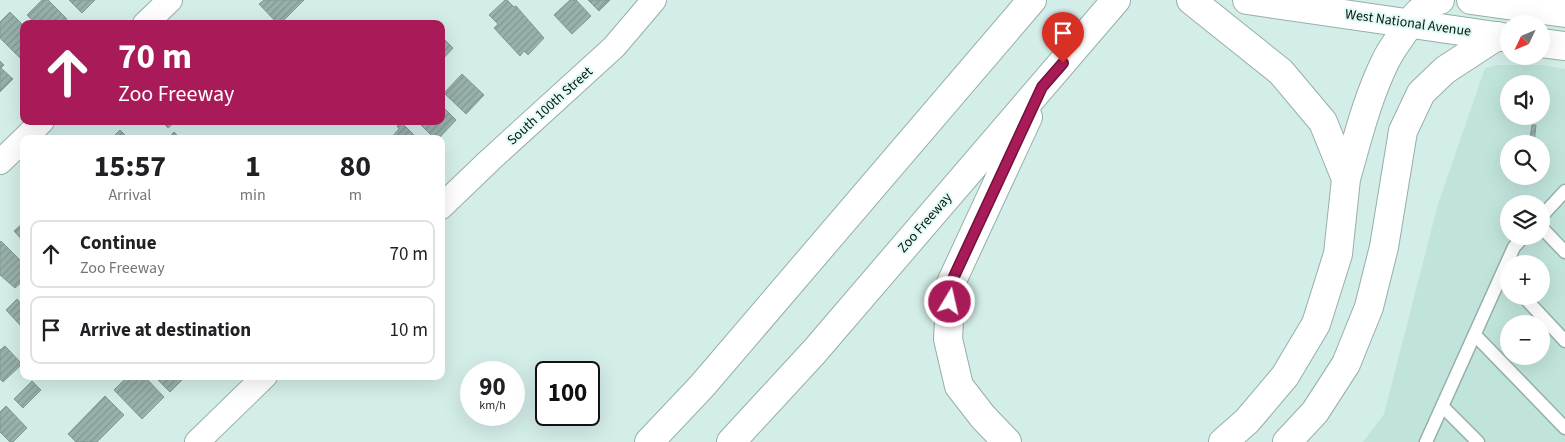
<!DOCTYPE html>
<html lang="en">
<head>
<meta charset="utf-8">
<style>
	:root { --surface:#fff; --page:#f2f2f2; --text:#202124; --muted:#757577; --line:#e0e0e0 }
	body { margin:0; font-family:"Source Sans 3",sans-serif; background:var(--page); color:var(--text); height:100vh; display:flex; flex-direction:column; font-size:19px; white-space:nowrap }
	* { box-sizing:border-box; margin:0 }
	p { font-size:16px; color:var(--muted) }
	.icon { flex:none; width:28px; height:28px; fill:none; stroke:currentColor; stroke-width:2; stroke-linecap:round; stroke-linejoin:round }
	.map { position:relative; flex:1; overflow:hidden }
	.side { position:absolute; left:20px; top:135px; width:425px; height:245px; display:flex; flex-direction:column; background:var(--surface); border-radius:10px; box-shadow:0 5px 20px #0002 }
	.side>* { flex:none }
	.guide { position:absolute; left:20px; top:20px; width:425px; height:105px; border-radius:10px; box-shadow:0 5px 20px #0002; background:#a91b58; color:#fff; overflow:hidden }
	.needle { width:32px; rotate:226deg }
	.controls { position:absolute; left:1500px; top:15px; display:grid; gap:10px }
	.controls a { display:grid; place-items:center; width:50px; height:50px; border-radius:50%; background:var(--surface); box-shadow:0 5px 20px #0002; font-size:25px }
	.speed { position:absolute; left:460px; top:361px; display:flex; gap:10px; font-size:25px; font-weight:700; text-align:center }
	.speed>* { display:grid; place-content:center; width:65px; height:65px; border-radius:50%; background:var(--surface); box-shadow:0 5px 20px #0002; line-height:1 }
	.speed small { font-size:12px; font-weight:400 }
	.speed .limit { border:2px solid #111; border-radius:8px; background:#fff; color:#111 }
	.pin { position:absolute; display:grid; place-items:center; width:42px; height:42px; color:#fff; margin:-51px -21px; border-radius:50% 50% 50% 0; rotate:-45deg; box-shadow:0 0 5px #0007 }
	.pin .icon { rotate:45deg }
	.me { position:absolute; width:55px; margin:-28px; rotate:9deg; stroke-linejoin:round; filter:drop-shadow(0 0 4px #0008) }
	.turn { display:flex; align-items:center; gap:18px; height:105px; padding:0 15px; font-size:22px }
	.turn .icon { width:65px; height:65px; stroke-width:2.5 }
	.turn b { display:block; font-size:35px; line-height:42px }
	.eta { display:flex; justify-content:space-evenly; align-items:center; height:85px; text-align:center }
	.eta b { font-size:30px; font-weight:700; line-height:35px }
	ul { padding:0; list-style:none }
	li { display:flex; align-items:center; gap:15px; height:68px; margin:0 10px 8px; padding:0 5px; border:2px solid var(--line); border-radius:10px }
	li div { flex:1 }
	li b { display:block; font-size:19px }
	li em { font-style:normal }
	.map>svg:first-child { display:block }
	.built { fill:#c0e4dc; fill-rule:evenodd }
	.building { fill:url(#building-hatch); stroke:#809994 }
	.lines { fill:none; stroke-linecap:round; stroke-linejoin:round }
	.service-casing { stroke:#95afa9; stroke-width:15 }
	.minor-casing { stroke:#95afa9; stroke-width:26 }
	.secondary-casing { stroke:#95afa9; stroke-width:30 }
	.motorway-casing { stroke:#95afa9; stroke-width:30 }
	.service { stroke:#fff; stroke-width:12 }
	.minor { stroke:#fff; stroke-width:24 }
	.secondary { stroke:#fff; stroke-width:28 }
	.motorway { stroke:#fff; stroke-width:28 }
	.route-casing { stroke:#6e1239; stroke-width:12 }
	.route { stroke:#a91b58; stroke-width:9 }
	.labels { text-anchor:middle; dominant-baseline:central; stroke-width:4; stroke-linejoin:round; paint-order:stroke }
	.street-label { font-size:14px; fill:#0a1412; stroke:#e0fbf5 }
</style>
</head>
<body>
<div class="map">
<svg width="1565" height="442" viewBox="0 0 1565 442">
	<defs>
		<pattern id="building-hatch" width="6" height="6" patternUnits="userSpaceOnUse" patternTransform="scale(1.25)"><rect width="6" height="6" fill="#98b1ac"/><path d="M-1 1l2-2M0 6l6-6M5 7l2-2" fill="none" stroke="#829793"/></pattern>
	</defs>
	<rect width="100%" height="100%" fill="#d3ede8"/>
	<path class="built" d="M1498 65H1541L1565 69V442H1363L1384 414 1438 204 1485 68ZM1509 84H1541V116H1509ZM1509 144H1541V176H1509ZM1509 204H1541V236H1509ZM1509 264H1541V296H1509ZM1509 324H1541V356H1509Z"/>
	<path class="building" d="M42 0H48L67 19 63 24H36L27 15Z
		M69 0H95L82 13Z
		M264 0H304L280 24H278L259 4Z
		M505 0H507L514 7 516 6 544 38 528 55 524 51 520 56 494 28 498 24 489 15Z
		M570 0H576L591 16 572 34 554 15Z
		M588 0H610L599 11Z
		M10 12 24 26V62L0 38V22Z
		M441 36 453 48 441 61Z
		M0 61 4 65 1 68 13 79 0 92Z
		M462 74 484 95 466 114 444 93Z
		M441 105 456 120 438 139H435L417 121H441Z
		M162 121H176L168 128Z
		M401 122 418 139H390L399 129 397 126Z
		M1532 125H1536L1534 144H1529Z
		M120 130 129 139H111Z
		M174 132 181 139H168Z
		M24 222V242L14 231Z
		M1 241 24 264 22 266 24 268V280L15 288 0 275V242Z
		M17 299 24 307V323L21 326 6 310Z
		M5 346 22 364 3 382 0 379V350Z
		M128 376H144L164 397 142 419 114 390Z
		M154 376H186L170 392Z
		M32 381 41 390 23 408 14 399Z
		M105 396 124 415 97 442H76L68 434Z
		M6 406 27 428 13 442H10L0 432V412Z"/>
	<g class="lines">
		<defs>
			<path id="service" d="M1541 217 1565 191
				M1541 227 1565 252
				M1523 296 1565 341
				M1475 335 1565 428
				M1442 406 1478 442
				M1426 442 1514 247 1524 236"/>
			<path id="minor" d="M145 24 170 0
				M24 139 42 121
				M0 162 24 139
				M441 207 490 160 614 47 654 0
				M197 442 265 376"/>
			<path id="secondary" d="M1247 0 1509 38
				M1541 43 1565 46"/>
			<path id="motorway" d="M1191 0 1281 72 1323 122 1346 179 1338 254 1316 324 1285 376 1247 421 1223 442
				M1471 0 1565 13
				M1346 179C1357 140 1367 99 1385 62 1390 51 1397 42 1404 32 1411 20 1425 2 1440 0
				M649 442 702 386 1032 0
				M731 442 814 352 1116 0
				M1007 442 983 417 959 386 948 339 951 283 1028 117
				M1287 442 1315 412 1346 364 1369 307 1384 247 1403 131 1421 93 1445 70 1497 36"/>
		</defs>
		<use href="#service" class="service-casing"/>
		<use href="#minor" class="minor-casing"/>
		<use href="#secondary" class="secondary-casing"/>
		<use href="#motorway" class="motorway-casing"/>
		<use href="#service" class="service"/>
		<use href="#minor" class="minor"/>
		<use href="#secondary" class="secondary"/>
		<use href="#motorway" class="motorway"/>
	</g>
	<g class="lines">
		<defs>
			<path id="route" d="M950 302 951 283 1042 87 1063 63"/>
		</defs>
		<use href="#route" class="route-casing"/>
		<use href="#route" class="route"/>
	</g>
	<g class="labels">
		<g class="street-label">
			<text transform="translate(1408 23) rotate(8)">West National Avenue</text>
			<text transform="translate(550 106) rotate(-42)">South 100th Street</text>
			<text transform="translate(925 223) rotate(-49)">Zoo Freeway</text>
		</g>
	</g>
</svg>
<div class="controls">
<a><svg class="needle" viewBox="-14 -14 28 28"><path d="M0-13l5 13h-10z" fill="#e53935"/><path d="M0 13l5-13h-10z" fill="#757577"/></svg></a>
<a><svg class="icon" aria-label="sound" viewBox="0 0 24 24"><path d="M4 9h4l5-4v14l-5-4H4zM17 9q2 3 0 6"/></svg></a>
<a><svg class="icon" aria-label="search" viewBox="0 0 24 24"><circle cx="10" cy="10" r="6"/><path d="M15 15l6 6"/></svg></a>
<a><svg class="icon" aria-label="layers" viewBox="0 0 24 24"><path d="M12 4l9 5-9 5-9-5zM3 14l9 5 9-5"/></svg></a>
<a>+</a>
<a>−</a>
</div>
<div class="speed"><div>90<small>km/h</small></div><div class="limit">100</div></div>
<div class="pin" style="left:1063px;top:63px;background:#d93025"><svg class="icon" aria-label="arrive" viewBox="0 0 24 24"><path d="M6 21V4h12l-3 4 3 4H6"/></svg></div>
<svg class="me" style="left:950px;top:302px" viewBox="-20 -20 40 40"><circle r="17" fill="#a91b58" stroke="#fff" stroke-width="3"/><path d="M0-11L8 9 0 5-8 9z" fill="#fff"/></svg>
<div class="guide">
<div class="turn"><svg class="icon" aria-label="ahead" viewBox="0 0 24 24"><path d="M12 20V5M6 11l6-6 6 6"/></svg><div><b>70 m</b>Zoo Freeway</div></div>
</div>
<section class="side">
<div class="eta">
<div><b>15:57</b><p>Arrival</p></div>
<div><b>1</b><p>min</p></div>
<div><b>80</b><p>m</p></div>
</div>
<ul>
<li><svg class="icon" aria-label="ahead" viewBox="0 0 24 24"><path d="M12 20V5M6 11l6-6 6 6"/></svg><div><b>Continue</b><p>Zoo Freeway</p></div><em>70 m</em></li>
<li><svg class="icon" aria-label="arrive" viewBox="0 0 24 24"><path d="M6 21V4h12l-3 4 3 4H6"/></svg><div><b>Arrive at destination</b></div><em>10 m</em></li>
</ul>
</section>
</div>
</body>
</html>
